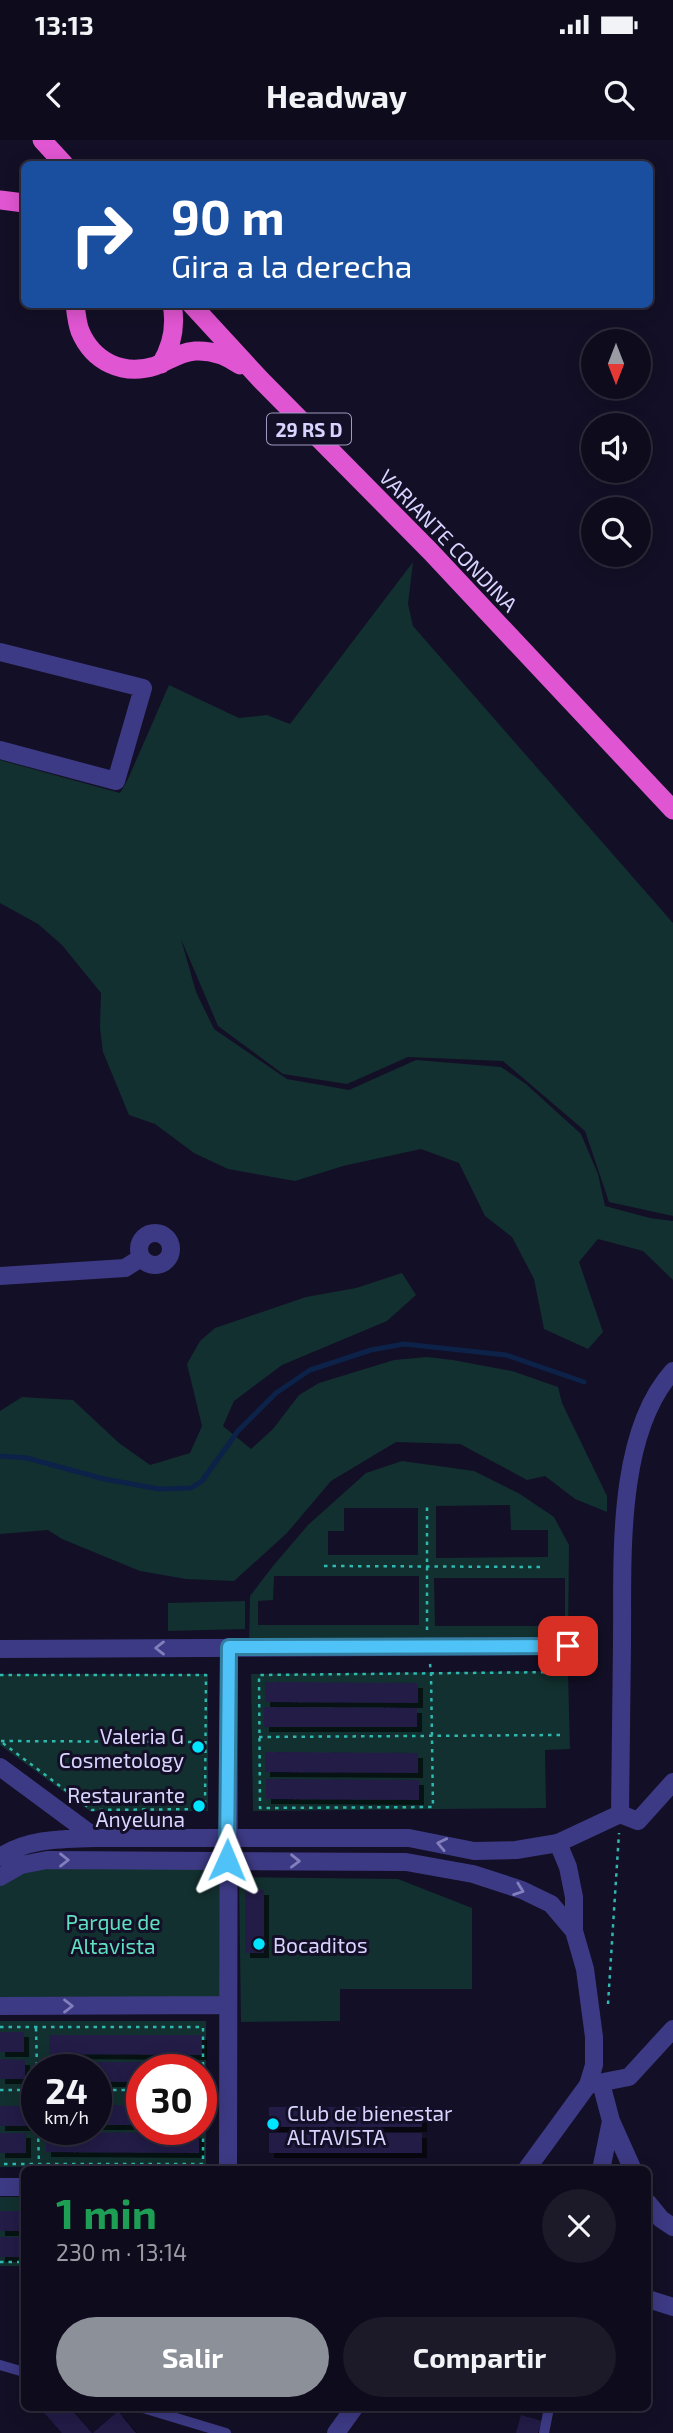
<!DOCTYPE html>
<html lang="es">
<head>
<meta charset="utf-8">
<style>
	:root { --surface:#0e0b1c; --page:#1c1929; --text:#f1f3f6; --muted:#9b9ba3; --line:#2e2b3b; --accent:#8c9099 }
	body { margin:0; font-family:"Exo 2",sans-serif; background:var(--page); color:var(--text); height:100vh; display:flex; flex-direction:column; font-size:26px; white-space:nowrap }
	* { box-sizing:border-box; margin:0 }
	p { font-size:23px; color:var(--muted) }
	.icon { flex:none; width:38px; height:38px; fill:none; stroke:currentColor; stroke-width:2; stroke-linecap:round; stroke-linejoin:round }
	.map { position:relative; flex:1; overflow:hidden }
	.details { position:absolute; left:21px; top:2026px; width:630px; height:245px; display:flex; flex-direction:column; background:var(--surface); border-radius:10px; box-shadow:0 4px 18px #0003,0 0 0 2px var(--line) }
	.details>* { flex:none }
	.banner { position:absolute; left:21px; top:21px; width:632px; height:147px; border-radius:10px; box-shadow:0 4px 18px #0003,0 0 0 2px var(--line); background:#1a4fa0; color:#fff; overflow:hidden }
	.needle { width:46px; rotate:180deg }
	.buttons { position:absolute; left:581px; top:189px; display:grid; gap:14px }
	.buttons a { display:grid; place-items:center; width:70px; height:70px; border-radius:50%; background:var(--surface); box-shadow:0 4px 18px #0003,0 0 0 2px var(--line); font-size:35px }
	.speed { position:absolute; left:21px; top:1914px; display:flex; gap:14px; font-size:35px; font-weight:700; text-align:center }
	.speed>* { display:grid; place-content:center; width:91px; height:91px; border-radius:50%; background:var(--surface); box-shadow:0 4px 18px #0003,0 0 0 2px var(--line); line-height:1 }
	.speed small { font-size:18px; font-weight:400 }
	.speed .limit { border:10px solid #d22; background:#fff; color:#111 }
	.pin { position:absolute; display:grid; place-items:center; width:60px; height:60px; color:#fff; margin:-30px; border-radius:14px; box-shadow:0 4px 10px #0006 }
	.me { position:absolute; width:77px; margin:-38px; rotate:1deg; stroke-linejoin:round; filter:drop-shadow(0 0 5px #0008) }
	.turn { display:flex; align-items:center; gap:24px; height:147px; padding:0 35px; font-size:32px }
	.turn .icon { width:91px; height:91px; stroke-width:2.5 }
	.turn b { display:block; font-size:49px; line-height:60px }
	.round { display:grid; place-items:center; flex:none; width:74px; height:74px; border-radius:37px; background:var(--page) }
	.summary { display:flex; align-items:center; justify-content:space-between; height:119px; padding:0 35px }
	h1 { font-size:42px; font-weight:700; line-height:52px; color:#1e9e55 }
	.cta { display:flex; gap:14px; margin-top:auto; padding:14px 35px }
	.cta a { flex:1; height:80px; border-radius:42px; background:var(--accent); color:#fff; font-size:28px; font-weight:700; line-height:80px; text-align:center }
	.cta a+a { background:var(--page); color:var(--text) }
	.status { display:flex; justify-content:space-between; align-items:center; height:49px; padding:0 35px; background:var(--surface); direction:ltr }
	.status svg { height:19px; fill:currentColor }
	header { display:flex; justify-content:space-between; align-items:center; height:91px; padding:0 35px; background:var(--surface); font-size:32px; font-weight:700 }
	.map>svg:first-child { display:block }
	.green { fill:#12302f; fill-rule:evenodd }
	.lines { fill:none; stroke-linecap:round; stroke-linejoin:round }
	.stream { stroke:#0c2248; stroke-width:5 }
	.building { fill:#241b47; filter:url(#shadow) }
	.path { stroke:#2fb8b0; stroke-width:2.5; stroke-dasharray:3.5 5; stroke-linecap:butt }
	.service { stroke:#3d3a85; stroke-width:10 }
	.minor { stroke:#3d3a85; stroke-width:18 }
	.tertiary { stroke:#3d3a85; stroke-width:18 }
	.trunk { stroke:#e055d1; stroke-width:19 }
	.oneway { stroke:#837fbc }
	.route-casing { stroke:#337fa1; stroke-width:18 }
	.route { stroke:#4fc3f7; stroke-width:12 }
	.poi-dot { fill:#00e5ff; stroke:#130f26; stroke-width:2.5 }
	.labels { text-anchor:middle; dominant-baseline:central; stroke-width:6; stroke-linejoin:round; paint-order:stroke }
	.shield { fill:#130f26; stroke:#9e99be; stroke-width:2 }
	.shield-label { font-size:19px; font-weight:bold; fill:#d9d4ff }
	.street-label { font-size:21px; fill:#d9d4ff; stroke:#130f26 }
	.poi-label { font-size:21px; fill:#d9d4ff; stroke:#130f26; text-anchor:end }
	.park-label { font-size:21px; fill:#5fe0c0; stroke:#130f26 }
</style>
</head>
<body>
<div class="status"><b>13:13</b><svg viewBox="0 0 49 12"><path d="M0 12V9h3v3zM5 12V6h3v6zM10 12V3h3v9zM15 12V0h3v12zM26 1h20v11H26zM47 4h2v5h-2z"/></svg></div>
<header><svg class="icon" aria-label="back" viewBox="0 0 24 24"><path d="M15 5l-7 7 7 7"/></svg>Headway<svg class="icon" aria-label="search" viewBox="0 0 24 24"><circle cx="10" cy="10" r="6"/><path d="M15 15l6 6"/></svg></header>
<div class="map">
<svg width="673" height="2293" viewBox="0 0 673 2293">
	<defs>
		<filter id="shadow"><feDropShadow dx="5" dy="5" stdDeviation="0" flood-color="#0009"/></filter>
	</defs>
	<rect width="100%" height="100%" fill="#130f26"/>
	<path class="green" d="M413 422 408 464 413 486 673 783V1076L609 1062 585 991 503 921 408 917 347 944 283 934 218 886 181 799 196 852 214 889 287 939 349 950 416 920 501 927 526 944 581 994 598 1034 605 1066 650 1078 673 1081V1140L643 1111 598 1099 579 1122 603 1192 588 1209 544 1189 534 1139 512 1097 485 1076 459 1023 421 1009 343 1026 295 1041 228 1029 194 1013 155 984 129 975 103 912 100 888 101 853 62 805 38 784 0 763V620L120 653 128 639 169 545 239 578 267 575 290 584Z
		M402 1133 416 1155 387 1181 282 1225 234 1261 223 1286 251 1309 273 1289 299 1255 319 1243 394 1220 427 1217 453 1220 512 1231 558 1247 562 1263 607 1356V1372L575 1359 545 1336 527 1340 460 1304 396 1302 331 1341 287 1393 234 1441 186 1439 140 1431 62 1399 48 1390 0 1394V1271L22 1257 73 1260 119 1303 150 1325 190 1313 202 1286 187 1224 200 1201 215 1188 306 1157 356 1148Z
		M402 1321 474 1331 520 1354 554 1377 569 1405 568 1506 249 1507 250 1456 273 1426 308 1385 366 1333ZM510 1365 511 1390H548V1417L436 1418V1366ZM344 1368H418V1415H328V1391H344ZM274 1436H419V1485H258V1461L273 1460ZM434 1438H565V1486H435Z
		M245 1461V1489L168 1491V1463Z
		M568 1531 570 1609 545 1610 546 1668 253 1671 251 1534Z
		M0 1534H208V1671H90L0 1605Z
		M227 1720V1865L0 1866V1737L21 1725Z
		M239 1737 398 1739 472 1768V1849H340V1881L241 1882Z
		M0 1881H206V2026L0 2027ZM37 1930H96V1990H37ZM142 1930H201V1990H142Z
		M0 2057H24V2126H0Z"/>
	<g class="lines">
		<path class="stream" d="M0 1316 27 1318 104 1339 159 1349 191 1348 202 1341 238 1291 276 1253 310 1230 371 1210 404 1204 506 1215 584 1242"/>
	</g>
	<path class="building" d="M265 1542 418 1543V1563L265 1562Z
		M264 1567 417 1568V1587H264Z
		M265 1612 418 1613V1633L265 1632Z
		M266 1639 419 1640V1660L266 1659Z
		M245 1750H264V1813H245Z
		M0 1892H24V1912H0Z
		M49 1895H202V1915L49 1914Z
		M0 1919 25 1920V1939H0Z
		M47 1922H200V1930H142V1942H96V1930H47Z
		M96 1965H142V1985H96Z
		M0 1966H27V1986H0Z
		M269 1967H422V1987H269Z
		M46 1992 199 1993V2013L46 2012Z
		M0 1993H26V2013H0Z
		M269 1993H422V2013H269Z
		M0 2071H24V2091H0Z
		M0 2097H24V2117H0Z
		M40 2268H70L92 2293H62Z
		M118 2271 136 2293H93Z
		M521 2275 542 2281 538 2293H516Z"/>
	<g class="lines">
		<path class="path" d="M324 1426 542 1427
			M427 1490V1363
			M430 1524 431 1533 433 1667 260 1668 259 1535 564 1532
			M0 1535H206L205 1669 92 1670 0 1601
			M259 1597 561 1595
			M1 1601 204 1602
			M608 1864 619 1693
			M0 1887H203V2024H0
			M36 1888 37 1930
			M0 1950H37
			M96 1950H142
			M38 1990 39 2024
			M0 2122H24"/>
		<path class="service" d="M0 2225 24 2232
			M143 2268 226 2293
			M544 2293 549 2268"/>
		<path class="minor" d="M0 512 143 548 116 641 0 610
			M139 1109a16 16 0 1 1 32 0a16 16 0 1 1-32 0Z
			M0 1136 125 1128 141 1118
			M0 1509 568 1506
			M0 1627 96 1698
			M620 1674C621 1617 621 1560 622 1503 623 1422 615 1295 673 1231
			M0 1717C29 1698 63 1699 96 1698H409L474 1711 516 1710 558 1703
			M0 1737 21 1725 47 1720 406 1722 473 1734 522 1750 551 1764 574 1791
			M0 1866 227 1865
			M601 1943 611 1981 633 2030
			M588 1945 629 1937 673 1889
			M228 2030 229 1507
			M601 2030 611 1981
			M0 2047H24
			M648 2063 661 2079 673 2087
			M648 2159 673 2167"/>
		<path class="tertiary" d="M526 2030 588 1945 594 1925V1897L585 1829 574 1791V1757L568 1727 558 1703 620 1674 638 1681 673 1642
			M336 2293 354 2268"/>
		<path class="trunk" d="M42 0 64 24
			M0 60 24 63
			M75 164C76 173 77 183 80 191 93 222 123 236 155 226 168 221 180 212 195 211 212 210 226 215 240 225
			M191 164 261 240 430 411 673 670
			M161 224C172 206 176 185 172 164"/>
	</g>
	<defs><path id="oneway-chevron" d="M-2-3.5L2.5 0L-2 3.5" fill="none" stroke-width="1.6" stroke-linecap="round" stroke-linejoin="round" transform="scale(1.75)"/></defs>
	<g class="oneway">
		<use href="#oneway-chevron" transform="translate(160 1508) rotate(180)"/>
		<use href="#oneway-chevron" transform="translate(442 1704) rotate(-168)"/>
		<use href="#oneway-chevron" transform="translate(64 1720)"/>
		<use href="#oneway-chevron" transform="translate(295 1721) rotate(1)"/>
		<use href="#oneway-chevron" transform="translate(519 1750) rotate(20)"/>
		<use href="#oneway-chevron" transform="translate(68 1866)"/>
	</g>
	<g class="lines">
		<defs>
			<path id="route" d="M227 1720 229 1507 568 1506"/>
		</defs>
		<use href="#route" class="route-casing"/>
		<use href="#route" class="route"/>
	</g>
	<g class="poi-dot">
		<circle cx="198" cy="1607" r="7"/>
		<circle cx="199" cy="1666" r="7"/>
		<circle cx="259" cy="1804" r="7"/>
		<circle cx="273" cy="1984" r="7"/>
	</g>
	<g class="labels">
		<rect class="shield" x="267" y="273.5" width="84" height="31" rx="5"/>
		<g class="shield-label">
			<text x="309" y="289">29 RS D</text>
		</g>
		<g class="street-label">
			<text transform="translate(449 400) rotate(46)">VARIANTE CONDINA</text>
		</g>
		<g class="poi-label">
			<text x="184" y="1595">Valeria G<tspan x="184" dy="24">Cosmetology</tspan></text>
			<text x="185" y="1654">Restaurante<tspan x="185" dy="24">Anyeluna</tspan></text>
			<text x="273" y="1804" text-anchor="start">Bocaditos</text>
			<text x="287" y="1972" text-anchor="start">Club de bienestar<tspan x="287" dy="24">ALTAVISTA</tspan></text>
		</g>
		<g class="park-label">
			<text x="113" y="1781">Parque de<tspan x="113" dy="24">Altavista</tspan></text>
		</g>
	</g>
</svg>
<div class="buttons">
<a><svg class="needle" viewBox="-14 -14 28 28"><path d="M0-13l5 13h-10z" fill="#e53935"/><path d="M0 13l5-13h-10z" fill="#9b9ba3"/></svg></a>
<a><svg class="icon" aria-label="sound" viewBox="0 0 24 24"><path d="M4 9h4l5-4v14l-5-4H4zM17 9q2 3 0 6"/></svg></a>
<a><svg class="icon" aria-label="search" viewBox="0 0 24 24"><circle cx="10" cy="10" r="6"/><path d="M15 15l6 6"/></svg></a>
</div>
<div class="speed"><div>24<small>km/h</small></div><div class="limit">30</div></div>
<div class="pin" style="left:568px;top:1506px;background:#d93025"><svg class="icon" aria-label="arrive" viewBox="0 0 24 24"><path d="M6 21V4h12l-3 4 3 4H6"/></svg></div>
<svg class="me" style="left:227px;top:1720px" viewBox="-20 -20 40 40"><path d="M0-17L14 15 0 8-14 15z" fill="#4fc3f7" stroke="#fff" stroke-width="4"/></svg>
<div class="banner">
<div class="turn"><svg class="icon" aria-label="right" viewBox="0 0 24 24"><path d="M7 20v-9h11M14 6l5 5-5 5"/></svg><div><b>90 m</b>Gira a la derecha</div></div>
</div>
<section class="details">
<div class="summary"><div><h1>1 min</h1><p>230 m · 13:14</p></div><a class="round"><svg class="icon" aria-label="close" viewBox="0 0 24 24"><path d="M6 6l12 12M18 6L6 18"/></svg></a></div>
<div class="cta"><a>Salir</a><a>Compartir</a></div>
</section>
</div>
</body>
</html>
